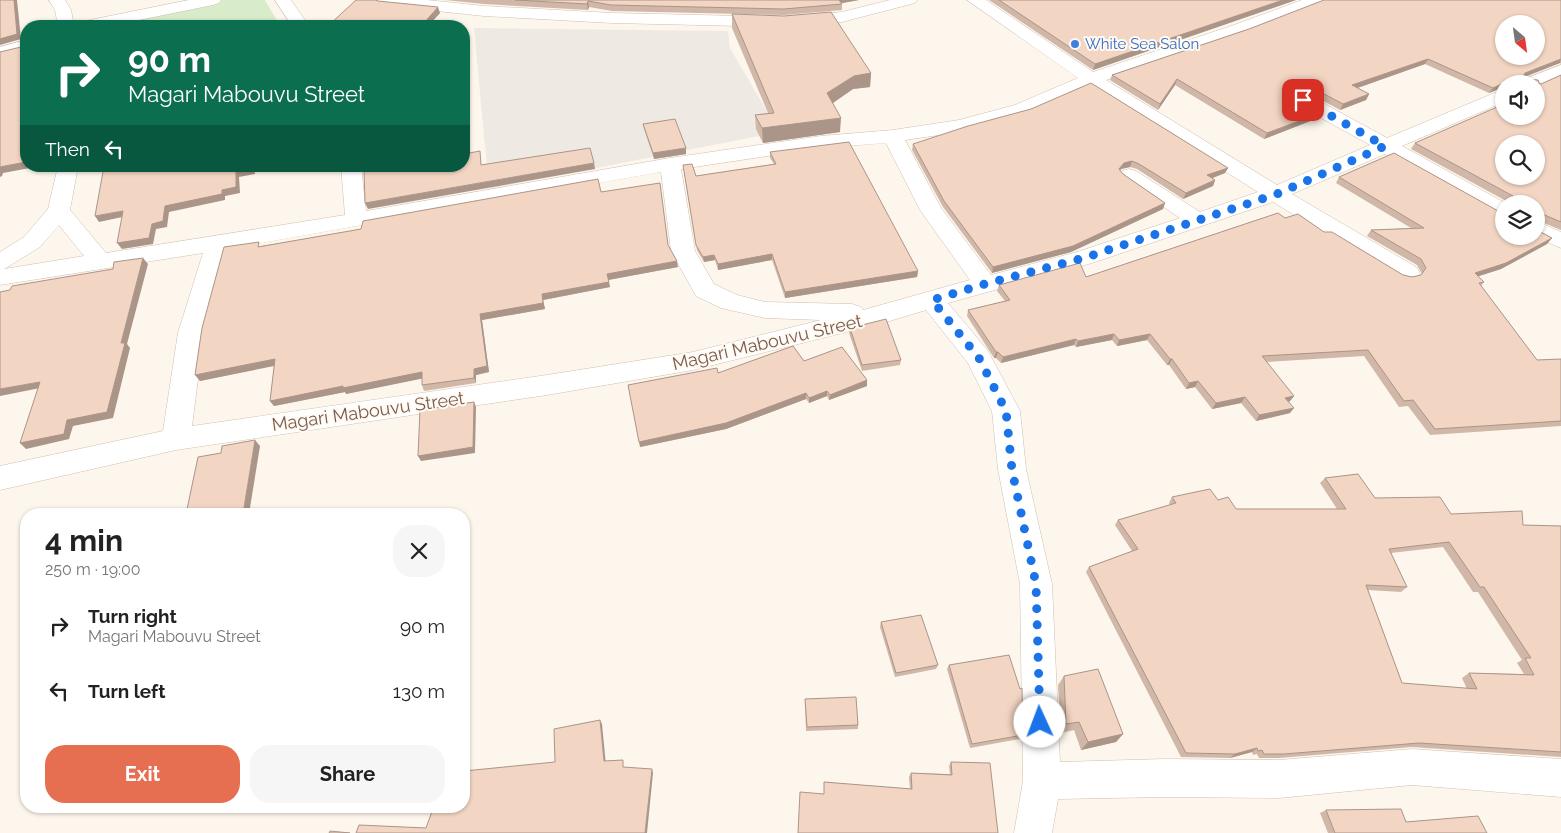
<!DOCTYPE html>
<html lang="en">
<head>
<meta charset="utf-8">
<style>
	:root { --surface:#fff; --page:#f6f6f6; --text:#222; --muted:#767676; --accent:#e76f51 }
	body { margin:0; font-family:Raleway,sans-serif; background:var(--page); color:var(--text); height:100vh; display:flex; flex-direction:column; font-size:19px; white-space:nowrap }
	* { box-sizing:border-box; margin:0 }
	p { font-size:16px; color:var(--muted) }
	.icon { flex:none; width:28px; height:28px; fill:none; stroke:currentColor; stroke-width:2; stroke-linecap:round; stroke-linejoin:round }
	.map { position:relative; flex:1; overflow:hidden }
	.panel { position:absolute; left:20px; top:508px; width:450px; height:305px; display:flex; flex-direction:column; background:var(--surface); border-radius:20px; box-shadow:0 1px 4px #0004 }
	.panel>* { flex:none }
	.banner { position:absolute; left:20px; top:20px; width:450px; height:152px; border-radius:20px; box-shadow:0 1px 4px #0004; background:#0b6e4f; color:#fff; overflow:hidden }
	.needle { width:32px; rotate:151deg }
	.buttons { position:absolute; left:1495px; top:15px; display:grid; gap:10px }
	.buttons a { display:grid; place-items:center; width:50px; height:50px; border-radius:50%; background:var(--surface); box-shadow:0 1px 4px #0004; font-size:25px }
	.pin { position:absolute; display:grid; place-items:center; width:42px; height:42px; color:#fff; margin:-21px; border-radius:10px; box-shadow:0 2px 8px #0006 }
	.me { position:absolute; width:55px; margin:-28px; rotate:358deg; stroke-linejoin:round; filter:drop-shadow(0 0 4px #0008) }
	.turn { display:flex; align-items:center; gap:18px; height:105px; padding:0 25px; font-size:22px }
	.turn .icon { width:65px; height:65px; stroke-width:2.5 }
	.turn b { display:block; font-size:35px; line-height:42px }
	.then { display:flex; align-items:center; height:48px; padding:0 25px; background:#0003; gap:10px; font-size:19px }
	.round { display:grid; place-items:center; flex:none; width:52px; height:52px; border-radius:20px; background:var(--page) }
	.headline { display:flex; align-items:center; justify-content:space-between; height:85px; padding:0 25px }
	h1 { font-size:30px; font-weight:700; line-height:38px }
	.cta { display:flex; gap:10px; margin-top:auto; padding:10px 25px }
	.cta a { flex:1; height:58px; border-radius:20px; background:var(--accent); color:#fff; font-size:20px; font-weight:700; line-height:58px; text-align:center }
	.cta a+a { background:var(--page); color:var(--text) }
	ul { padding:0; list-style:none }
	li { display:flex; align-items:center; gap:15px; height:65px; padding:0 25px }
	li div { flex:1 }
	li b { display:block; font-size:19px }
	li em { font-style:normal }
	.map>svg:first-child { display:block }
	.industrial { fill:#efe9e4 }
	.green { fill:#d8ecc9 }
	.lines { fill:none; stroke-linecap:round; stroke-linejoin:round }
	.minor-casing { stroke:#d1beb0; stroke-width:1 }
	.minor { fill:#fff; fill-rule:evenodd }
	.wall { fill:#d1b7a8; fill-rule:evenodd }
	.shaded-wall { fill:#aa9588 }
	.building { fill:#f3d5c3; stroke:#aa9588; fill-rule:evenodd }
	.route { stroke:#1a73e8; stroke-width:9; stroke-dasharray:0 16.2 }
	.shop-dot { fill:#3f7fe0; stroke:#fffaf3; stroke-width:2 }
	.labels { text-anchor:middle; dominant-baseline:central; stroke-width:4; stroke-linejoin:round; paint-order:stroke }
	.far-shop-label { font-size:15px; fill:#366cbe; stroke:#fffaf3; text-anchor:start }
	.street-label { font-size:18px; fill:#7a5c4d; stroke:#fffaf3 }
</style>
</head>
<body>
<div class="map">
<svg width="1561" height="833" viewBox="0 0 1561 833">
	<rect width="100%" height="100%" fill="#fdf6ec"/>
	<path class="industrial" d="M474 28 728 31 730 48 779 132 489 189Z"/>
	<path class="green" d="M214 0H265L280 26H94L93 24Z"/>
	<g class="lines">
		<defs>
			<path id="minor" d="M49 0H65L71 10 74 26H58L55 10Z
				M189 0H221L219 3 213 5 109 26H77L79 22 85 21Z
				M275 0H291L309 26H292Z
				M372 0H427L484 6 612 13 784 17 842 12 890 0H917L915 3 842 22 784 27 612 23 484 16 380 5 374 3Z
				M967 0H986L1093 72 1234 25 1302 0H1325L1323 3 1246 33 1106 80 1277 185 1370 145 1296 104 1294 100 1296 96 1303 94 1310 96 1387 138 1504 89V102L1402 146 1507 204H1504V218L1496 216 1385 154 1292 194 1416 267 1420 273 1416 279 1408 281 1400 279 1273 202 1092 263 948 303 988 351 1020 411 1026 469 1052 584 1060 762 1165 759 1279 760 1412 749 1561 759V797L1412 785 1279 798 1165 797 1058 799 1052 833H1014L1023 781 1020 584 998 469 992 411 968 363 926 310 883 323 693 370 547 395 176 450 0 490V466L163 431 178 333 203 253 0 285V252L24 237 48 209 58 166H78L70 210 106 253 345 215 341 166H361L366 211 670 158 821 136 893 130 959 120 1015 105 1078 78ZM1090 86 1258 192 1200 212 1136 171 1129 169 1122 171 1119 175 1122 179 1180 218 1077 252 991 275 941 208 905 140 960 132 1029 113ZM886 143 920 210 970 280 863 310 861 307 852 304 765 302 737 295 714 284 695 251 681 169 821 148ZM661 172 671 251 696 296 721 308 765 318 821 320 693 352 547 375 192 426 204 333 227 249ZM59 225 84 256 4 269 40 247Z
				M26 40V50L0 57V47Z
				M1561 65V77L1536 88V84H1520L1522 80Z
				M1536 221 1561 232V248L1534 236H1536Z"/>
		</defs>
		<use href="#minor" class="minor-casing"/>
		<use href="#minor" class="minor"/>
	</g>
	<path class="wall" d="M445 0H859L842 3V10L784 15 612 11 589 7 588 10 484 4Z
		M989 0H1296L1093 70Z
		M1561 0V64L1560 63 1523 78 1522 79 1541 84 1561 75V230L1539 221 1537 230 1552 238 1547 244 1501 269 1478 276 1484 282 1481 286 1537 360 1561 359V426L1430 435 1408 406 1399 407 1364 356 1266 362 1294 396 1290 401 1289 402 1290 413 1256 421 1241 403 1212 409 1195 387 1186 389 1169 365H1167L1147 340 1117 346 1112 340 1076 347 1074 345 1001 363 996 358H994L967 316 968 310 1005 301 997 291 999 285 1086 277 1285 218 1324 232 1403 275 1412 277 1421 275 1422 274 1417 265 1367 236 1371 230 1411 228 1336 183 1339 177 1504 236 1536 204H1508V202L1411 149 1415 143 1504 116 1536 84H1504V87L1489 93 1425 64 1357 88 1369 94 1366 100 1340 110 1311 94 1302 92 1295 94 1297 99 1321 113 1318 118 1264 139 1175 85 1158 110 1110 80 1112 75 1249 29Z
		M378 1 440 13 428 26H328Z
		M732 14 871 73 870 87 853 89 833 103 840 132 763 143 756 129 755 115 768 113 732 28Z
		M643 124 686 154 654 159 644 129Z
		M913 144 1228 168 1225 173 1212 178 1215 180 1213 186 1183 199 1137 169 1130 167 1121 169 1120 171 1123 174 1165 203 1163 209 1071 252 992 273 943 207 912 150Z
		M770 152 918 271 917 277 785 298 772 260 718 270 715 260 704 262 697 250 683 165 696 176 774 164 770 158Z
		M601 192 668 245 678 267 608 280 610 287 543 300 545 309 482 320 489 372 476 375V383L424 391 422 385V378L346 394 345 392 274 406 270 401 274 365 200 381 261 246Z
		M850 328 901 360 900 365 862 371 849 333Z
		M804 361 867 380V386L829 400 827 396 809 403 806 399 726 429 640 447 718 373Z
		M1325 478 1375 498 1451 514 1523 525 1561 526V757L1412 747 1279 758H1259L1257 754 1253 755 1252 752 1230 758 1181 757 1086 572 1089 567 1132 551 1115 525 1118 520 1170 505 1169 503 1172 497 1218 500 1236 509H1337L1320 483ZM1443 547 1473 592H1478L1522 660 1517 663 1524 674 1469 673 1462 678 1467 689 1402 683 1368 590 1401 592 1407 587 1391 553Z
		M881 622 938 665 936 669 895 677 880 627Z
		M949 665 1023 735 1020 739 970 748 947 669Z
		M1064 676 1123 734 1116 742 1081 750 1074 730 1061 733 1058 685Z
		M805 699 858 725V729L806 731Z
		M951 762 998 833 824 794V782L910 789 909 777 911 773 950 774 949 766Z
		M1326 810 1406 822 1487 833H1328L1320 813Z"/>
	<path class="shaded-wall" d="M14 0H17L21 39 0 45V39Z
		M837 0H859L837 4Z
		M1283 0H1296L1093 70 1095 64Z
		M588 1 589 7 588 10 587 4Z
		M438 7 440 13 428 26H425L424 23Z
		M1428 59 1425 64 1349 91 1352 85Z
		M1561 59 1560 63 1521 78 1525 73Z
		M871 73 870 87 853 89 827 107V93L854 76Z
		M1177 79 1175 85 1158 110 1160 104Z
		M1508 81 1507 84H1504V87L1489 93 1493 88Z
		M1305 86 1302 92 1295 94 1292 99 1298 88Z
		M1369 94 1366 100 1340 110 1343 104Z
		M1321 113 1318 118 1264 139 1267 133Z
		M841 118 840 132 763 143 762 128Z
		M686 148V154L654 159 653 153Z
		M26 161V166H31L30 168 3 173 2 176 0 177V167Z
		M1132 161 1130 167 1121 169 1117 175 1119 169 1124 163Z
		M594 163 595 169 368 209 365 203Z
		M252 166H254L255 174 239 177 240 193 225 196V200L169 212 167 227 156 229 153 244 122 249 117 243 152 224 165 206 222 190 236 171Z
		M1228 168 1225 173 1205 181 1207 175Z
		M1215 180 1213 186 1183 199 1186 193Z
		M1165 203 1163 209 1071 252 992 273 993 267Z
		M123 211 127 216 99 222 95 216Z
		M1552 238 1547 244 1501 269 1470 279 1475 273Z
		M772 254V260L718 270V264Z
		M714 255 715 260 704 262 703 257Z
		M143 258 148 264 127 344 130 348 113 418 73 426 69 439 26 449 20 443 67 420 121 343Z
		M677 261 678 267 608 280 607 274Z
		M918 271 917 277 785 298V292Z
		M609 282 610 287 543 300 545 309 482 320 489 372 476 375V383L474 378V369L480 314 542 294Z
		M1114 334 1112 340 1076 347 1078 341Z
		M1150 334 1147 340 1117 346 1119 340Z
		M1076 339 1074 345 1001 363 1003 357Z
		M996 352H998L996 358H994Z
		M275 359 279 365 200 381 195 375Z
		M1170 359H1172L1169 365H1167Z
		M422 372 425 378 346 394 345 392 274 406 270 401 343 386Z
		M867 380V386L829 400 830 395Z
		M1198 381 1195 387 1186 389 1189 383Z
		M40 382 45 387 0 396V389Z
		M827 391V396L809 403V398Z
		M806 393V399L726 429 640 447 639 442Z
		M1294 396 1290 401 1281 404 1285 398Z
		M1245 397 1241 403 1212 409 1216 403Z
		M474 402 476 407 475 453 421 461 418 456Z
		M1294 408 1290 413 1256 421 1259 415Z
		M255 440 260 446 249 514H243Z
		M600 720 602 724 606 765 604 761Z
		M1123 734 1116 742 1081 750 1088 742Z
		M1257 748 1252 752 1230 758 1235 754Z
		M652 769 653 773 647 833H645Z"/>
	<path class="building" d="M0 0H14L17 34 0 39Z
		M356 0H375L378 1 438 7 424 23 412 22 416 26H328Z
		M515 0H839L842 4 784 9 611 5 588 1 587 4Z
		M999 0H1283L1095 64Z
		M1324 0H1561V59L1525 73 1522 79 1538 80 1539 83 1541 84 1561 75V222L1540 213 1537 230 1552 238 1506 263 1475 273 1484 282 1479 283 1537 360 1561 359V421L1435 429 1413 400 1404 401 1368 350 1262 356 1294 396 1285 398 1294 408 1259 415 1245 397 1216 403 1198 381 1189 383 1172 359H1170L1150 334 1119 340 1114 334 1078 341 1076 339 1003 357 998 352H996L968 310 1010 300 999 285 1080 263 1086 277 1278 213 1285 218 1298 214 1324 232H1332L1403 275 1412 277 1421 275 1426 268 1421 259 1371 230 1424 228 1339 177 1394 153 1500 212H1504V236H1536V204H1511L1513 196 1415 143 1504 104V116H1536V84H1509L1508 81 1493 88 1428 59 1352 85 1369 94 1343 104 1313 88 1305 86 1298 88 1295 93 1297 99 1321 113 1267 133 1177 79 1160 104 1112 75 1249 29ZM1504 24H1536V56H1504ZM1504 144H1536V176H1504Z
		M831 12 871 73 854 76 827 93 841 118 762 128 755 115 774 113 732 14 784 16Z
		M21 47 22 52 26 51V162L0 167V52Z
		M1091 83 1228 168 1207 175 1215 180 1186 193 1139 164 1132 161 1124 163 1119 169 1123 174 1165 203 1073 246 993 267 944 201 913 144 968 126 1031 109Z
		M675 119 686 148 653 153 643 124Z
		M849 142 918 271 785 292 772 254 718 264 714 255 703 257 696 245 683 165 692 164 696 176 776 164 770 152Z
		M590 148 594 163 365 203 364 169 384 166H464V154L480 151 481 165Z
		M104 166H252V168L236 171V187L222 190V194L165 206 163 221 152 224 149 238 117 243 123 211 95 216Z
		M598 179 601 192 660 183 668 245 677 261 607 274 609 282 542 294 543 303 480 314 487 366 474 369V378L422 385V372L343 388V386L270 401 275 359 195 375 202 328 224 247 259 242 258 247 361 229 363 221Z
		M143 258 121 343H125L107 412 67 420 64 434 20 443 40 382 0 389V292L10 290 12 286 113 269 114 262Z
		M886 319 901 360 862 365 850 328Z
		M793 346 804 361 842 347 867 380 830 395 827 391 809 398 806 393 726 423 639 442 628 385 717 368 718 373Z
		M474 402 473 447 418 456 420 410Z
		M255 440 243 514H186L198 457 221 453 222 446Z
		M1358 474 1375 498 1440 497 1451 514 1522 511 1523 525 1561 526V752L1419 743 1284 754H1264L1262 750 1258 751 1257 748 1235 754 1186 753 1089 567 1138 549 1118 520 1176 503 1172 497 1210 489 1218 500 1228 497 1236 509H1346L1325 478ZM1449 542 1480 587H1484L1531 658H1525L1534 675 1469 673 1477 689 1402 683 1366 585 1407 587 1389 549Z
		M921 615 938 665 896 673 881 622Z
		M1009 655 1020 689 1022 688 1023 735 972 744 949 665Z
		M1098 669 1123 734 1088 742 1079 722 1066 724 1064 676Z
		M856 697 858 725 807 727 805 699Z
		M600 720 604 761 623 760V767L652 769 645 833H356L359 825 426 828 434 806H464V771L555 762 554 729Z
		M951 762 990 763 998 833H798L800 792 824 794V782L912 789 911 773 952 775Z
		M1401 809 1406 822 1478 816 1487 833H1335L1326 810Z
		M330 831 350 833H329Z"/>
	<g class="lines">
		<path class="route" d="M1040 722 1036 584 1012 470 1006 411 979 358 932 300 985 284 1084 258 1277 194 1385 146 1303 100"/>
	</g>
	<circle class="shop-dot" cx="1075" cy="44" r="5"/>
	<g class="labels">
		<g class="far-shop-label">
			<text x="1085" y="44">White Sea Salon</text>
		</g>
		<g class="street-label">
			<text transform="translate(767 342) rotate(-13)">Magari Mabouvu Street</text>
			<text transform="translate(368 411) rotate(-8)">Magari Mabouvu Street</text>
		</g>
	</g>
</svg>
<div class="buttons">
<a><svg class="needle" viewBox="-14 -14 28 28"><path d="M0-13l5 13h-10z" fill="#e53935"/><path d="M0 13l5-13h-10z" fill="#767676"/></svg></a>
<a><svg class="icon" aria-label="sound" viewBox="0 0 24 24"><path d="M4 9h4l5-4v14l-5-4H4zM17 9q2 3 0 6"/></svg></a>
<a><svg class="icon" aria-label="search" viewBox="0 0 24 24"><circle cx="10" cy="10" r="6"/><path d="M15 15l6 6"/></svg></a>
<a><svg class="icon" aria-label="layers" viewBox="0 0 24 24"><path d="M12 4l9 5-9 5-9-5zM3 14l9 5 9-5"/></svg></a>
</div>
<div class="pin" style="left:1303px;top:100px;background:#d93025"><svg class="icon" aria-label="arrive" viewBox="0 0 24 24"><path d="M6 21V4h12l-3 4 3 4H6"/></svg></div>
<svg class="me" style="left:1040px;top:722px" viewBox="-20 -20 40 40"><circle r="19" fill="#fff"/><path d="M0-13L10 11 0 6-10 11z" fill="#1a73e8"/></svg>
<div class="banner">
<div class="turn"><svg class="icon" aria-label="right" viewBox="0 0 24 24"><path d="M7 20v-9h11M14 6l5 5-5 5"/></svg><div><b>90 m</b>Magari Mabouvu Street</div></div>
<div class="then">Then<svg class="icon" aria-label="left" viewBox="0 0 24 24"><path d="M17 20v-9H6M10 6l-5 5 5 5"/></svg></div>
</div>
<section class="panel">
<div class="headline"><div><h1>4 min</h1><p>250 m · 19:00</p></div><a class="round"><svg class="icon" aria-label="close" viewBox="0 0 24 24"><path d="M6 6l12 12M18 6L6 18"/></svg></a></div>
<ul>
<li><svg class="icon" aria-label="right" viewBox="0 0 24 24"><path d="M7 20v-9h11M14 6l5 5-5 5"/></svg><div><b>Turn right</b><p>Magari Mabouvu Street</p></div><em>90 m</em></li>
<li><svg class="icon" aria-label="left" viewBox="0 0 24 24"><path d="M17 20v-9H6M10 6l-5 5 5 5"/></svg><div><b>Turn left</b></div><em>130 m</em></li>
</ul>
<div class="cta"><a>Exit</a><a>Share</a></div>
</section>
</div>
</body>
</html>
